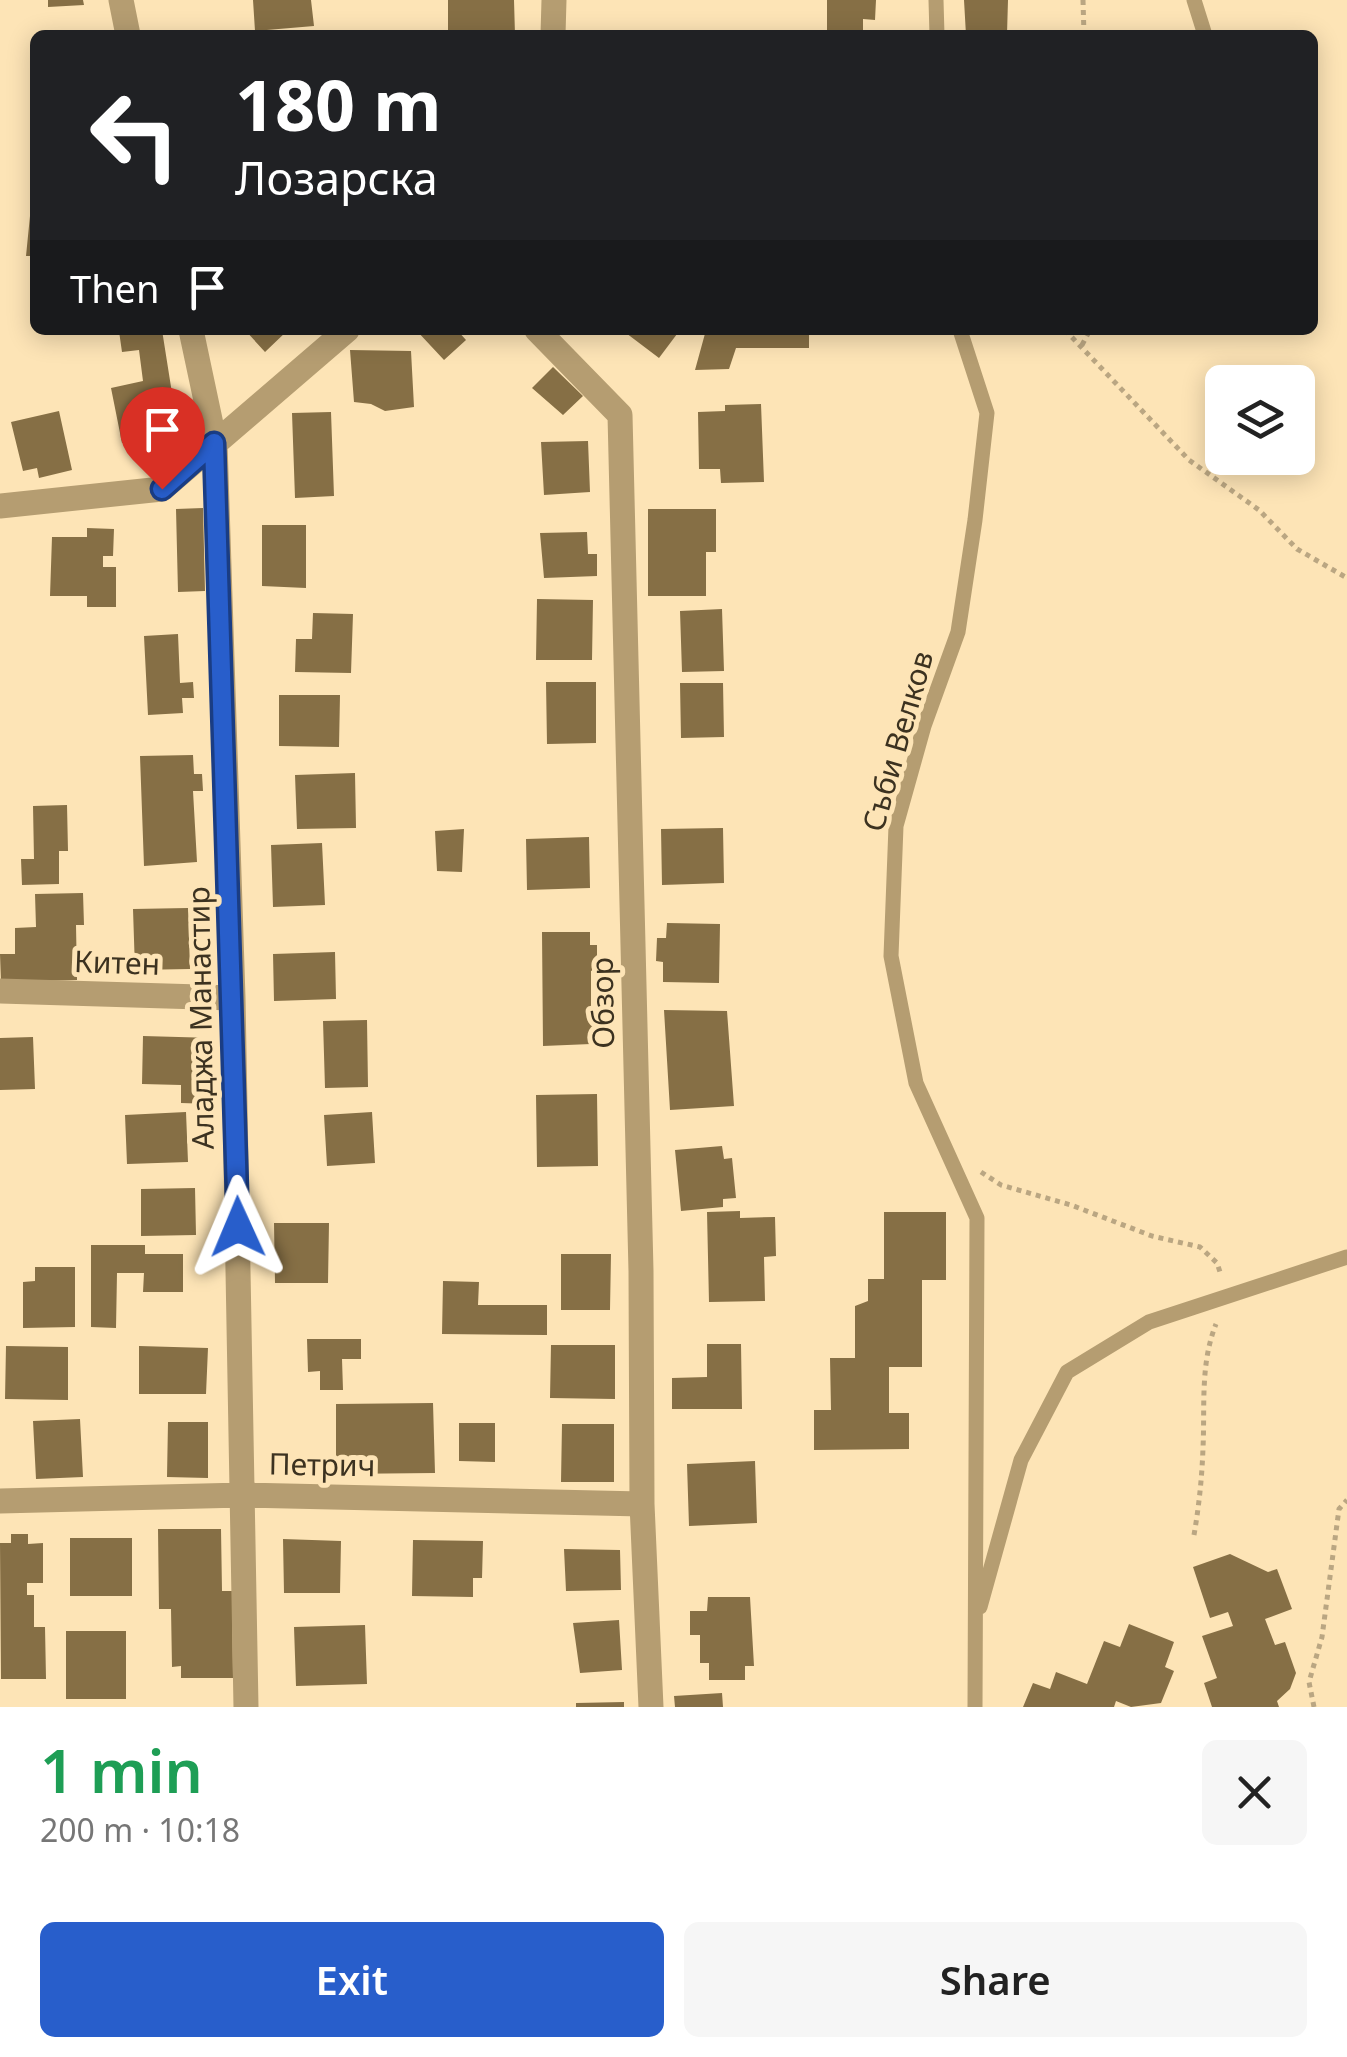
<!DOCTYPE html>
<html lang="en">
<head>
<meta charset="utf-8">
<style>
	:root { --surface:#fff; --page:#f6f6f6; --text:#222; --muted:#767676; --accent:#285ecb }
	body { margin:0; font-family:"Noto Sans",sans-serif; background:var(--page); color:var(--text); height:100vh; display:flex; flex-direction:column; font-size:38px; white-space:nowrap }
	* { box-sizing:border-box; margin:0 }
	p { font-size:32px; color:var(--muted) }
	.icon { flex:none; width:55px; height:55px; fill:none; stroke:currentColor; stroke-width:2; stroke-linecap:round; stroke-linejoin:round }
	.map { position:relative; height:1707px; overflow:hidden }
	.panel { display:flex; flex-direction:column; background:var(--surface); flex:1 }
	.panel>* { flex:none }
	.guide { position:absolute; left:30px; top:30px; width:1288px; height:305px; border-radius:15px; box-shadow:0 5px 25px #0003; background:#202124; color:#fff; overflow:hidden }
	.tools { position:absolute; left:1205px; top:365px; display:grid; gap:20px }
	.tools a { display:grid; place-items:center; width:110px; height:110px; border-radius:15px; background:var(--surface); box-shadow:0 5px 25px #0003; font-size:50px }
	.pin { position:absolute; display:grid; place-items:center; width:85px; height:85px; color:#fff; margin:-102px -42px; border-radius:50% 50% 50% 0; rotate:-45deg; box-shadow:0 0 10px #0007 }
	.pin .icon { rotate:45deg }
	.me { position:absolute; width:110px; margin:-55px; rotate:359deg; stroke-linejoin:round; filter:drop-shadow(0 0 8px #0008) }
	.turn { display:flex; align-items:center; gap:35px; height:210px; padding:0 40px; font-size:45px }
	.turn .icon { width:130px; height:130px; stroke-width:2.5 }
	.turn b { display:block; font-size:70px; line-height:85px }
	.then { display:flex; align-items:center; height:95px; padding:0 40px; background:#0003; gap:20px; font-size:38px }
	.round { display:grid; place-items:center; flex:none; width:105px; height:105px; border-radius:15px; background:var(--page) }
	.summary { display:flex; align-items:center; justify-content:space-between; height:170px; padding:0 40px }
	h1 { font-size:60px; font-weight:600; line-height:75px; color:#1e9e55 }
	.action { display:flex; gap:20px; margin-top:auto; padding:20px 40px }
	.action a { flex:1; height:115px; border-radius:15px; background:var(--accent); color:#fff; font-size:40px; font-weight:600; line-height:115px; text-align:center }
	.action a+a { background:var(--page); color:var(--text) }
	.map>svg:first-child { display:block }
	.building { fill:#866f45 }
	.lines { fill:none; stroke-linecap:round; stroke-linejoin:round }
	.path { stroke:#baa682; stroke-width:5; stroke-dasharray:5 5; stroke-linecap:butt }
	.service { stroke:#b59d71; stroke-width:15 }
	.minor { stroke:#b59d71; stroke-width:25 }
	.route-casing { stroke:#1a3d84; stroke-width:25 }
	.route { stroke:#285ecb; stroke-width:18 }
	.labels { text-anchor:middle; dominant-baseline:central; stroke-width:10; stroke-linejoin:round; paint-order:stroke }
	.street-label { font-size:30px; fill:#3c3220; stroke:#fde4b6 }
</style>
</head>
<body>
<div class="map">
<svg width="1347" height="1707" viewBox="0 0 1347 1707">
	<rect width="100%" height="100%" fill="#fde4b6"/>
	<path class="building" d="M48 0H83L84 5 48 7Z
		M253 0H311L314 26 255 31Z
		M448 0H514L515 35H448Z
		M827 0H876L875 20 863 19V35H827Z
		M964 0H1008L1007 34 966 35Z
		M30 216 35 217V256H26Z
		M127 330H162L178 431 122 443 111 388 143 381 139 350 122 352 119 331Z
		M245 330H288L265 352Z
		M416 330H457L466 340 444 360Z
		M622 330H680L659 358Z
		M706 330H809V348H736L729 369 695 370Z
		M350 350 411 351 414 407 385 411 371 404 354 402Z
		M553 367 583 396 563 415 532 388Z
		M761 404 764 482 721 483 720 469H699L698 412 725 411V405Z
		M59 411 72 470 39 478 37 468 23 471 11 422Z
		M331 412 334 496 295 498 292 413Z
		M588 441 590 492 544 495 541 442Z
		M203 508 205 591 178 592 176 509Z
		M648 509H716V552H706V596H648Z
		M262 525H306V588L262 586Z
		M87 528 114 529 113 556H103V567H116V607H87V596H50L52 537H87Z
		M587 532 588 554H597V576L544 578 540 533Z
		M537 599 593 600 592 660H536Z
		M722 609 724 671 682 672 680 611Z
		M313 613 353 614 351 673 295 672 296 639H312Z
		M178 634 180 683 193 682 194 698H182L183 713 148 715 144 636Z
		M546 682H596V743L547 744Z
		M680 683H723L724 737 681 738Z
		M279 695H340L339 747 279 746Z
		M193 755 194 774H202L203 791H193L197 862 144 866 140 756Z
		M355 773 356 828 297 829 295 775Z
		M67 805 68 851H59V884L22 885 21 859H34L33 806Z
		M723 828 724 883 662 885 661 829Z
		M464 829 462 872 437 871 435 831Z
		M589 837 590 888 527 890 526 839Z
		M322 843 325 905 273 907 271 845Z
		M83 893 84 925H76L77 980 1 982 0 954H15V928L36 927 35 894Z
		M188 908 190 969 135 970 133 909Z
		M667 923 720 924 719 983 663 982V962L656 961 657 938H666Z
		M542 932H590V945H597V970L591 971V1007L599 1008V1028L592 1029 591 1044 543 1046Z
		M335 952 336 999 274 1001 273 954Z
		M664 1010 727 1011 734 1106 670 1110Z
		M367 1020 368 1087 325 1088 323 1021Z
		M143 1036 214 1038 212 1104 181 1103V1085L142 1084Z
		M33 1037 35 1089 0 1090V1038Z
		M597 1094 598 1166 537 1167 536 1095Z
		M186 1112 188 1162 127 1164 125 1115Z
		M372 1112 375 1163 327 1166 324 1115Z
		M722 1146 724 1159 732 1158 736 1198 723 1199V1207L681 1211 675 1150Z
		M195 1188 196 1235 141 1236V1189Z
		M740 1211V1218L775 1217 776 1256 764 1257 765 1301 709 1302 707 1212Z
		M884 1212H946V1280H922V1367H889V1413H909V1449L814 1450V1410H831L830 1358H855V1306L868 1301V1279H884Z
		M274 1223H329L328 1283H275Z
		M91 1245H145V1254H183V1292H143L144 1273H117L116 1328 91 1327Z
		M561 1254H611L610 1310H561Z
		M35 1267H75V1327L23 1328V1282L35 1281Z
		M443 1281 479 1282 478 1305H547V1335L442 1334Z
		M307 1339H361V1359H342L343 1390H320V1371L308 1372Z
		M707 1344H741L742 1409H672V1378L707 1377Z
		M551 1345H615V1399L550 1398Z
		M6 1346 68 1347V1400L5 1399Z
		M139 1346 208 1348 206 1394H139Z
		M433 1403 435 1473 336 1474V1404Z
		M80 1419 83 1477 36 1479 33 1421Z
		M168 1422H208V1478L167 1477Z
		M459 1423H495V1462L459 1461Z
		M562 1424H614V1482H561Z
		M755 1461 757 1523 689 1526 687 1464Z
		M158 1529H221L222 1591H232L233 1678H181V1666L172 1667 171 1609H159Z
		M11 1534H28V1544L43 1543V1583H27V1595H34V1627H45L46 1679H1L0 1543H11Z
		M70 1538H132V1596H70Z
		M283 1539 341 1541 340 1593H284Z
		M413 1540 483 1541 482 1578H473V1597L412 1596Z
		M564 1549 620 1550 621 1590 566 1591Z
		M1230 1554 1268 1572 1277 1569 1292 1609 1265 1619 1275 1645 1285 1642 1296 1673 1290 1689 1277 1701 1279 1707H1212L1204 1683 1217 1678 1202 1636 1233 1626 1228 1612 1210 1618 1193 1567Z
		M708 1597H750L754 1666H745V1680H709V1663H700V1635H690V1611H707Z
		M619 1620 622 1670 580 1673 573 1623Z
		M1129 1624 1174 1642 1165 1667 1174 1671 1161 1703 1131 1707 1116 1701 1114 1707H1023L1033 1683 1050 1689 1056 1672 1087 1684 1104 1641 1120 1647Z
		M365 1625 367 1684 296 1686 294 1627Z
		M66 1631H126V1699H66Z
		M722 1693 723 1707H675L674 1696Z
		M624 1702V1707H576V1703Z"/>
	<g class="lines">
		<path class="path" d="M1083 0 1084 35
			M1065 330 1189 460 1259 510 1297 549 1347 578
			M1082 345 1090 330
			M981 1172 1001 1185 1071 1205 1152 1236 1200 1247 1217 1263 1221 1275
			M1194 1535C1199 1506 1202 1477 1203 1448 1205 1406 1200 1364 1216 1324
			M1314 1707 1309 1682 1322 1637 1339 1509 1347 1500"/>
		<path class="service" d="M936 0 937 35
			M1194 0 1205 35
			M960 330 987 413 975 520 958 632 924 726 896 826 891 956 916 1083 977 1218 975 1707
			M980 1607 1021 1460 1067 1372 1149 1322 1347 1257"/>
		<path class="minor" d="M121 0 128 35
			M553 35 554 0
			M191 330 215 443 233 998 246 1707
			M537 330 620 415 641 1271 642 1504 651 1707
			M0 506 162 489 347 330
			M0 991 233 998
			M0 1501 243 1495 642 1504"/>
	</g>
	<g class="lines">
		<defs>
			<path id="route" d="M162 489 214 443 238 1227"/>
		</defs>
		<use href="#route" class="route-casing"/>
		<use href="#route" class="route"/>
	</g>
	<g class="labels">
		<g class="street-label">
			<text transform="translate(897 741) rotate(-74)">Съби Велков</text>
			<text transform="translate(117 962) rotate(2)">Китен</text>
			<text transform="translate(602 1003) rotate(-91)">Обзор</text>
			<text transform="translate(200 1018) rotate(-91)">Аладжа Манастир</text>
			<text transform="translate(322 1464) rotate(1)">Петрич</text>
		</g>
	</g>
</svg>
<div class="tools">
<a><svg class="icon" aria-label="layers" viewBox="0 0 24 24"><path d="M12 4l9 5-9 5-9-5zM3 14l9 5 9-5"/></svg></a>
</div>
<div class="pin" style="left:162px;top:489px;background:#d93025"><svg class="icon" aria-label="arrive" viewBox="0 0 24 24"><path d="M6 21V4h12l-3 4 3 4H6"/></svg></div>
<svg class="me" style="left:238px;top:1227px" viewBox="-20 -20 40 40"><path d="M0-17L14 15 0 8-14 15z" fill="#285ecb" stroke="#fff" stroke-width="4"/></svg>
<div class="guide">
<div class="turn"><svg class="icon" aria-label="left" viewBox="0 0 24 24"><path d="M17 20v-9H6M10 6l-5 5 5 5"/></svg><div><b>180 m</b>Лозарска</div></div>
<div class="then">Then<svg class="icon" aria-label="arrive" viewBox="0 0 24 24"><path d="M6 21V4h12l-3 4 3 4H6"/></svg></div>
</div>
</div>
<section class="panel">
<div class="summary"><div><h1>1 min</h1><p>200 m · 10:18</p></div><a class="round"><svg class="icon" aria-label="close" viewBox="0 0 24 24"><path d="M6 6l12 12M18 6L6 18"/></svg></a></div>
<div class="action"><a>Exit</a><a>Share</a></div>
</section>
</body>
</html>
